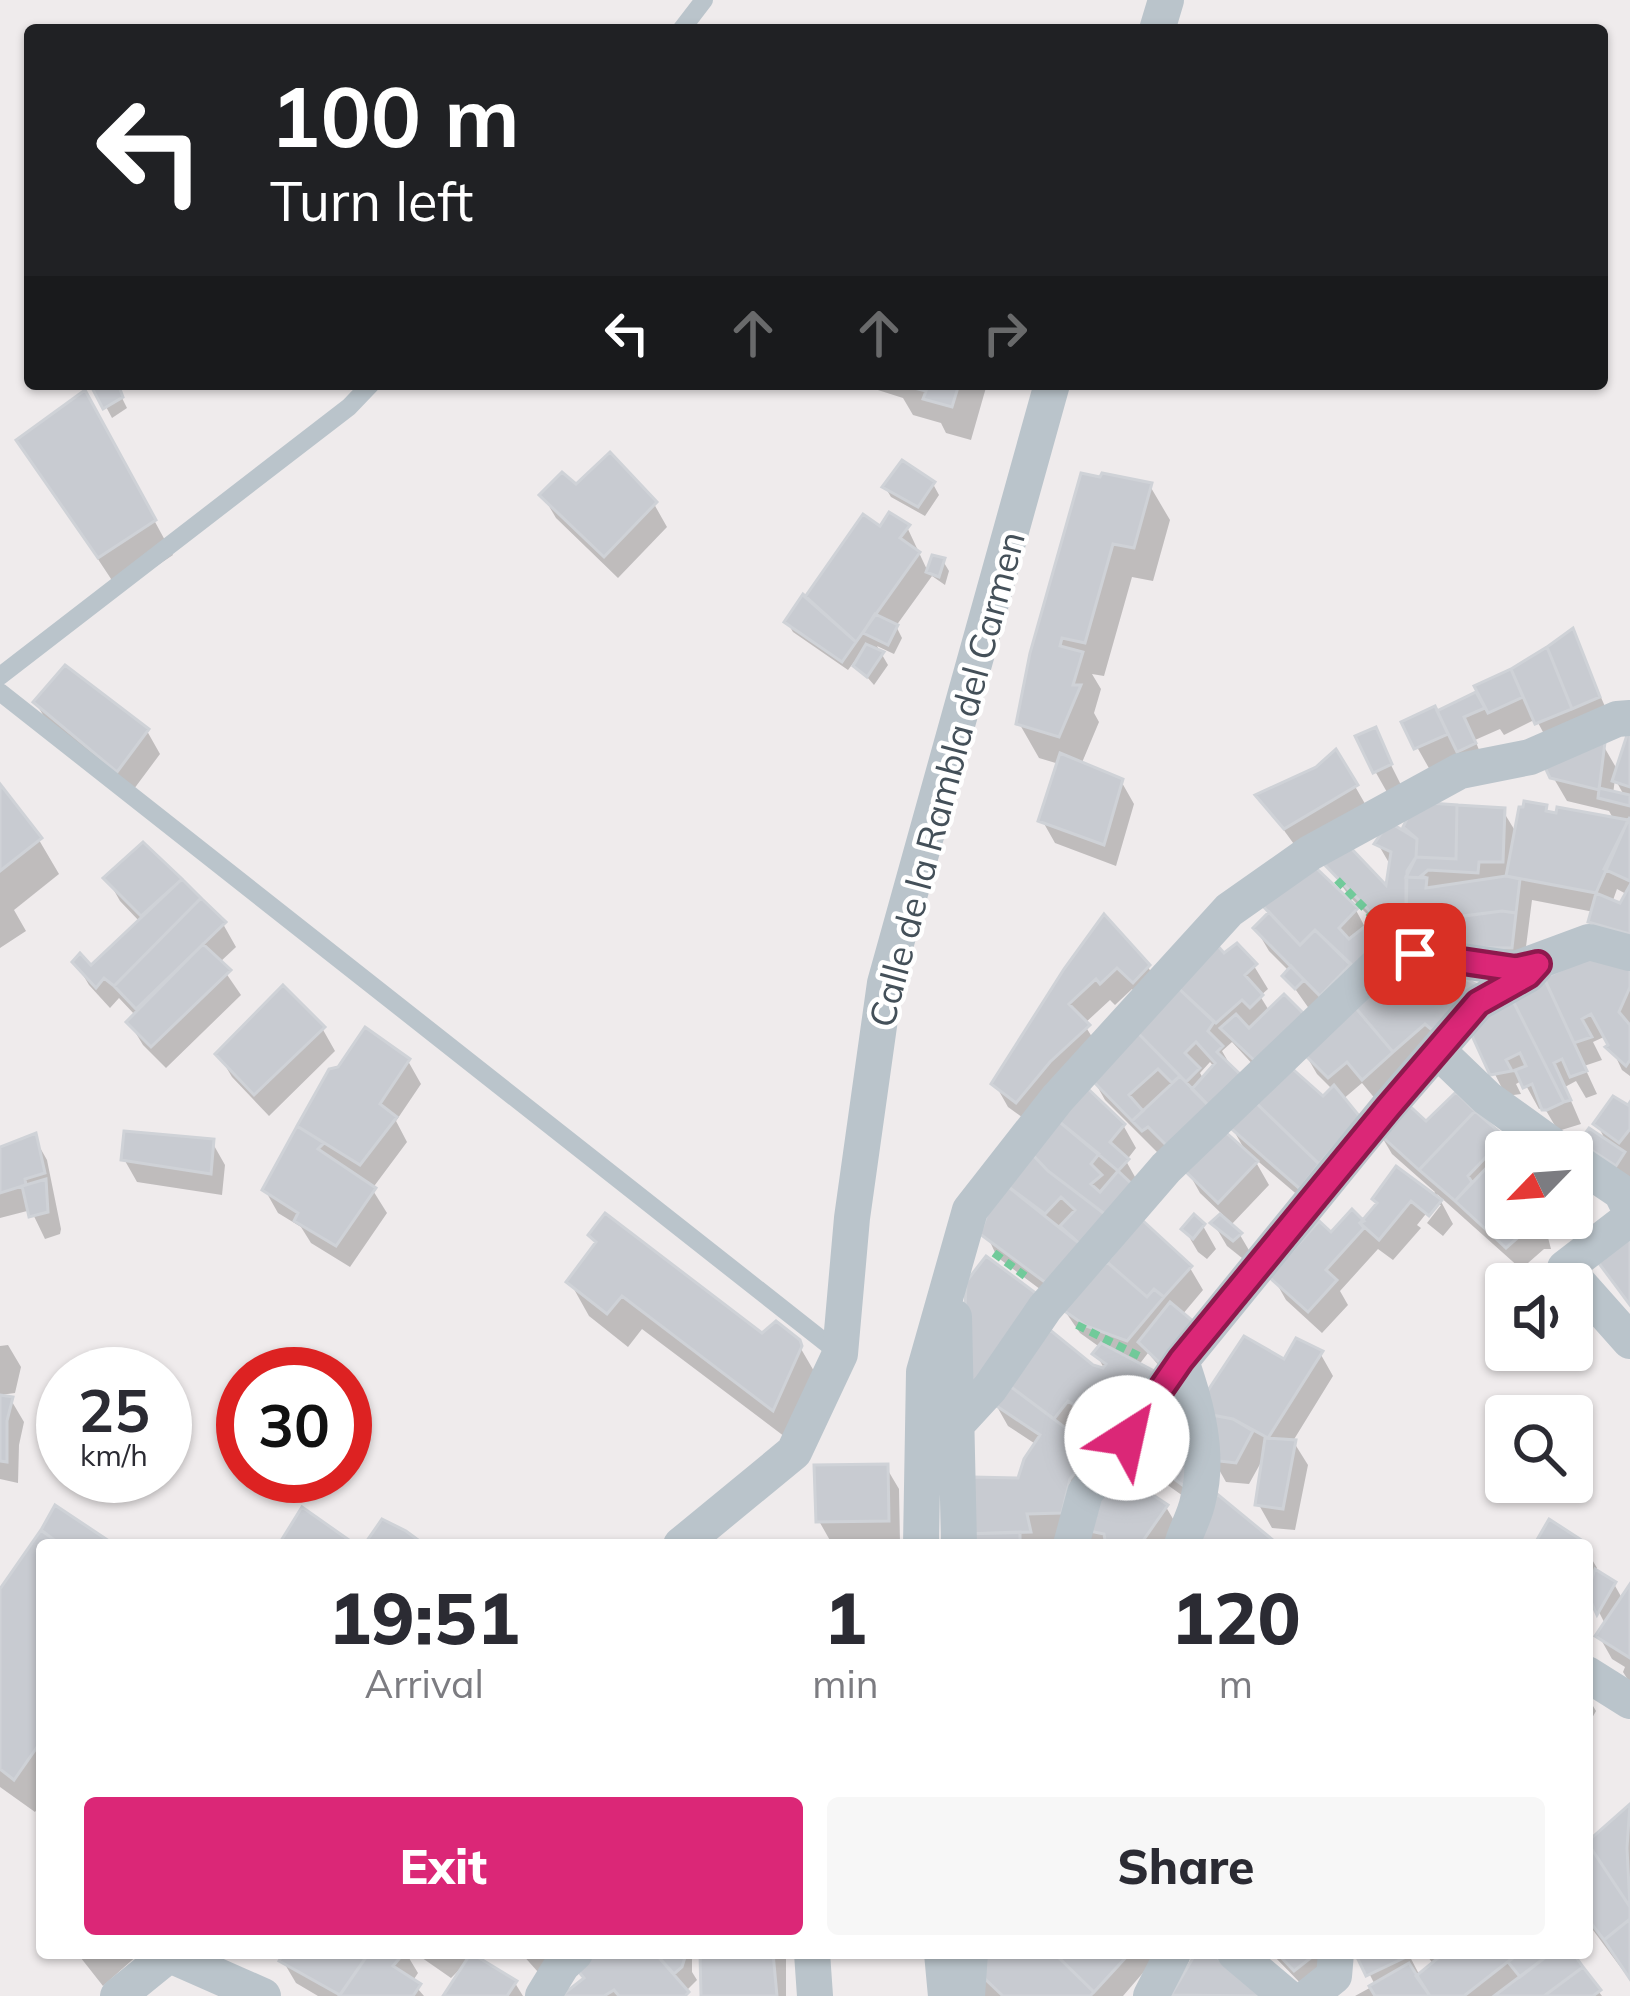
<!DOCTYPE html>
<html lang="en">
<head>
<meta charset="utf-8">
<style>
	:root { --surface:#fff; --page:#f7f7f7; --text:#2b2b33; --muted:#7c7c81; --accent:#db2777 }
	body { margin:0; font-family:Mulish,sans-serif; background:var(--page); color:var(--text); height:100vh; display:flex; flex-direction:column; font-size:45px; white-space:nowrap }
	* { box-sizing:border-box; margin:0 }
	p { font-size:39px; color:var(--muted) }
	.icon { flex:none; width:66px; height:66px; fill:none; stroke:currentColor; stroke-width:2; stroke-linecap:round; stroke-linejoin:round }
	.map { position:relative; flex:1; overflow:hidden }
	.sheet { position:absolute; left:36px; top:1539px; width:1557px; height:420px; display:flex; flex-direction:column; background:var(--surface); border-radius:12px; box-shadow:0 3px 9px #0004 }
	.sheet>* { flex:none }
	.hud { position:absolute; left:24px; top:24px; width:1584px; height:366px; border-radius:12px; box-shadow:0 3px 9px #0004; background:#202124; color:#fff; overflow:hidden }
	.needle { width:78px; rotate:245deg }
	.fabs { position:absolute; left:1485px; top:1131px; display:grid; gap:24px }
	.fabs a { display:grid; place-items:center; width:108px; height:108px; border-radius:12px; background:var(--surface); box-shadow:0 3px 9px #0004; font-size:60px }
	.speed { position:absolute; left:36px; top:1347px; display:flex; gap:24px; font-size:60px; font-weight:700; text-align:center }
	.speed>* { display:grid; place-content:center; width:156px; height:156px; border-radius:50%; background:var(--surface); box-shadow:0 3px 9px #0004; line-height:1 }
	.speed small { font-size:30px; font-weight:400 }
	.speed .limit { border:18px solid #d22; background:#fff; color:#111 }
	.pin { position:absolute; display:grid; place-items:center; width:102px; height:102px; color:#fff; margin:-51px; border-radius:24px; box-shadow:0 6px 18px #0006 }
	.me { position:absolute; width:132px; margin:-66px; rotate:35deg; stroke-linejoin:round; filter:drop-shadow(0 0 9px #0008) }
	.turn { display:flex; align-items:center; gap:42px; height:252px; padding:0 48px; font-size:54px }
	.turn .icon { width:156px; height:156px; stroke-width:2.5 }
	.turn b { display:block; font-size:84px; line-height:102px }
	.lanes { display:flex; align-items:center; height:114px; padding:0 48px; background:#0003; justify-content:center; gap:60px; direction:ltr }
	.lanes .off { opacity:.35 }
	.eta { display:flex; justify-content:space-evenly; align-items:center; height:204px; text-align:center }
	.eta b { font-size:72px; font-weight:800; line-height:84px }
	.action { display:flex; gap:24px; margin-top:auto; padding:24px 48px }
	.action a { flex:1; height:138px; border-radius:12px; background:var(--accent); color:#fff; font-size:48px; font-weight:800; line-height:138px; text-align:center }
	.action a+a { background:var(--page); color:var(--text) }
	.map>svg:first-child { display:block }
	.shadow { fill:#0003; fill-rule:evenodd }
	.building { fill:#c8cbd1; stroke:#cfd2d7; stroke-width:3 }
	.lines { fill:none; stroke-linecap:round; stroke-linejoin:round }
	.path { stroke:#71ca9a; stroke-width:8; stroke-dasharray:9 6; stroke-linecap:butt }
	.service { stroke:#bac4cb; stroke-width:18 }
	.minor { stroke:#bac4cb; stroke-width:36 }
	.route-casing { stroke:#8e194d; stroke-width:30 }
	.route { stroke:#db2777; stroke-width:21 }
	.labels { text-anchor:middle; dominant-baseline:central; stroke-width:9; stroke-linejoin:round; paint-order:stroke }
	.street-label { font-size:36px; fill:#445059; stroke:#fff }
</style>
</head>
<body>
<div class="map">
<svg width="1630" height="1996" viewBox="0 0 1630 1996">
	<rect width="100%" height="100%" fill="#efebec"/>
	<path class="shadow" d="M94 384H115L127 408 112 418Z
		M859 384H987L971 440 946 433 941 423 913 415 903 398Z
		M104 428 173 555 119 591 20 441Z
		M933 484 939 495 925 516 891 497 885 487Z
		M1150 486 1170 520 1153 581 1132 577 1104 676 1092 674 1101 689 1094 713 1099 722 1081 765 1121 781 1134 804 1116 866 1055 843 1042 820 1059 764 1039 758 1019 723 1033 654Z
		M576 488 654 504 667 527 618 578 556 518 543 496Z
		M907 527 929 574 934 559 943 561 949 571 945 585 932 576 896 626 902 638 894 654 877 646 888 665 874 685 854 662 848 670 793 632 787 622 881 530Z
		M1572 632 1611 720 1550 745 1536 719 1504 735 1500 729 1475 740 1486 767 1430 770 1417 747 1436 715 1480 694Z
		M36 703 147 731 160 754 131 793 49 725Z
		M1374 731 1402 787 1388 794 1375 771Z
		M1630 735V952L1605 944 1592 922 1594 912 1532 900 1523 970 1398 945 1384 931 1397 958 1380 974 1407 1006 1480 989 1630 967V1076L1622 1070 1606 1036 1593 1042 1602 1060 1584 1066 1597 1094 1586 1098 1576 1081 1565 1087 1581 1124 1558 1131 1544 1107 1539 1109 1523 1080 1516 1084 1521 1094 1506 1096 1472 1029 1377 1101 1362 1083 1342 1100 1314 1209 1253 1157 1269 1185 1230 1226 1240 1235 1253 1257 1247 1262 1227 1246 1214 1224 1223 1215 1200 1193 1186 1168 1157 1152 1105 1100 1092 1077 1216 949 1224 957 1254 966 1268 989 1260 996 1270 1012 1301 1016 1310 1010 1286 976 1290 972 1269 951 1256 929 1346 901 1350 897 1324 861 1388 891 1392 868 1378 844 1390 825 1404 831 1416 805 1503 811 1517 834 1545 808 1549 815 1614 820 1609 811 1567 801 1553 777 1603 745 1618 771ZM1615 779 1625 797 1613 794ZM1617 889 1628 895 1622 907 1612 903ZM1351 898 1375 922 1366 929 1350 899ZM1232 1042 1271 1084 1211 1112 1233 1070 1222 1051ZM1303 1050 1317 1074 1333 1090 1323 1100 1286 1067ZM1210 1062 1215 1068 1204 1080 1200 1073ZM1230 1124 1246 1152 1222 1132Z
		M1336 753 1368 809 1299 851 1259 796 1318 769Z
		M0 789 39 840 59 874 14 910 26 931 0 948Z
		M142 846 223 924 236 947 219 963 241 995 166 1068 143 1045 129 1022 135 1015 119 998 110 1008 89 985 76 963 91 970 140 922 120 901 107 878Z
		M1104 919 1148 967 1161 989 1147 1004 1132 989 1115 1005 1110 1000 1084 1024 1100 1050 1030 1123 1008 1107 995 1084Z
		M322 1028 335 1051 269 1116 232 1077 219 1055Z
		M408 1061 421 1084 396 1121 407 1142 372 1189 387 1213 350 1267 311 1243 301 1227 278 1213 265 1190 331 1072Z
		M1084 1089 1123 1125 1136 1148 1126 1161 1139 1184 1127 1229 1190 1268 1203 1290 1182 1315 1174 1383 1148 1353 1138 1366 1200 1508 1145 1469 1132 1446 1116 1444 1081 1422 1071 1436 1093 1452 1106 1475 1074 1535H1055L1060 1545H971L1020 1481 1037 1445 1008 1426 995 1403 1050 1334 1108 1375 1096 1354 1101 1348 1080 1333 1060 1304 997 1257 981 1222Z
		M1630 1107V1185L1596 1165 1583 1142 1608 1145 1597 1124Z
		M1426 1125 1503 1138 1509 1149 1518 1152H1506V1218H1568L1564 1222 1557 1219 1546 1230 1551 1249H1544L1521 1269 1437 1194 1453 1224 1443 1236 1427 1223 1441 1205H1433L1417 1225 1421 1228 1393 1260 1378 1249 1340 1291 1348 1305 1322 1333 1286 1300 1273 1277 1332 1236 1352 1214 1364 1225 1379 1206 1432 1196 1435 1192 1392 1154 1379 1132Z
		M34 1137 47 1160 61 1229 60 1234 45 1239 31 1210 0 1218V1150Z
		M212 1142 225 1165 222 1195 137 1182 124 1159Z
		M1203 1226 1216 1249 1207 1259 1198 1252 1185 1230Z
		M592 1236 762 1337 797 1342 818 1378 793 1443 642 1329 628 1347 589 1316 570 1282 597 1245Z
		M8 1345 21 1367 15 1393 0 1395V1346Z
		M1320 1353 1333 1376 1293 1441 1308 1465 1295 1530 1272 1528 1259 1505 1265 1455 1249 1484 1226 1482 1213 1459 1210 1435Z
		M0 1398 11 1400 24 1422 19 1445 18 1483 0 1479Z
		M886 1467 899 1489 900 1543 832 1544 819 1521Z
		M1166 1507 1179 1529 1181 1545H1079L1087 1513Z
		M44 1532 109 1545H42V1802L35 1812 0 1787V1594Z
		M1587 1551 1597 1568 1594 1572 1614 1584 1623 1600 1630 1590V1683L1623 1672 1625 1667 1612 1659 1599 1636 1606 1626 1587 1588Z
		M1587 1696 1596 1711 1587 1727Z
		M1630 1808V1980L1587 1922V1846Z
		M77 1953H140L103 1986Z
		M287 1953H406L418 1973 412 1982 424 1996H318L296 1983 283 1961Z
		M415 1953H475L515 1983 523 1996H446L464 1970 461 1968 451 1978Z
		M521 1953H692V1972L697 1980 681 1996H566L585 1981 579 1970 555 1991Z
		M703 1953H786V1996H704Z
		M983 1953H1160L1123 1996H976Z
		M1271 1953H1333L1309 1992Z
		M1359 1953H1408L1420 1976 1434 1965 1425 1953H1569L1602 1996H1355L1375 1985Z"/>
	<path class="building" d="M90 384H118L123 397 103 409Z
		M899 384H959L952 407 923 399 926 391Z
		M85 390 156 520 98 558 16 440Z
		M610 452 657 502 604 557 539 495 562 472 576 484Z
		M902 460 935 482 918 507 882 487Z
		M1081 473 1100 477 1102 473 1152 483 1134 548 1113 544 1085 643 1062 638 1060 646 1083 652 1073 685H1081L1059 737 1016 724 1030 653Z
		M889 512 910 525 900 538 920 552 856 642 805 597 863 514 880 526Z
		M932 555 945 558 939 577 926 572Z
		M803 594 856 642 842 662 784 622Z
		M875 614 898 625 888 645 863 633Z
		M1573 628 1600 697 1572 709 1547 647Z
		M866 644 884 652 867 677 853 666Z
		M1547 647 1572 709 1535 724 1511 669Z
		M65 665 149 729 117 772 33 702Z
		M1511 669 1523 697 1488 713 1474 686Z
		M1476 692 1485 708 1464 717 1476 743 1457 752 1437 711Z
		M1435 706 1448 734 1414 749 1401 722Z
		M1376 727 1392 764 1373 773 1355 736Z
		M1628 732H1630V787L1612 781Z
		M1605 742 1599 790 1550 778 1542 761Z
		M1336 749 1358 785 1284 829 1255 795 1316 767Z
		M1060 753 1123 779 1104 845 1038 821Z
		M0 784 42 838 0 871Z
		M1599 788 1630 795V806L1598 798Z
		M1524 801 1547 805 1546 811 1556 813 1557 807 1628 820 1596 893 1506 876 1519 807H1523Z
		M1415 802 1457 805 1456 859 1416 857 1417 839 1403 827Z
		M1457 805 1505 808 1503 862H1479L1478 873 1428 870 1421 876 1427 878 1406 877 1416 857 1456 859Z
		M1630 817V881L1604 869Z
		M1389 822 1417 839 1416 857 1407 871 1406 923 1382 924 1320 860 1346 843 1386 885 1391 852 1374 844Z
		M143 842 182 879 141 916 103 878Z
		M1315 867 1358 908 1339 928 1349 939 1372 921 1386 934 1354 968 1315 930 1300 945 1260 903Z
		M1506 876 1520 879 1516 913 1502 911 1406 923V877L1427 878 1426 888Z
		M182 879 201 898 114 986 104 978 96 988 72 962 80 953 91 965Z
		M1630 885V934L1588 922 1596 893 1620 903Z
		M201 898 226 922 136 1009 114 986Z
		M1502 911 1516 913 1512 948 1424 947 1413 923Z
		M1269 912 1300 945 1315 930 1351 964 1320 996 1253 928Z
		M1104 914 1150 965 1133 983 1117 968 1100 984 1096 979 1069 1004 1090 1025 1050 1062 1016 1103 991 1084 1064 969Z
		M1237 943 1257 964 1245 975 1263 995 1250 1008 1242 1000 1216 1023 1176 986 1217 945 1224 953Z
		M203 944 231 970 151 1047 126 1022Z
		M1589 957 1630 964V987L1619 1012 1630 1025V1060L1626 1066 1605 1047 1608 1045 1591 1014 1582 1019 1592 1037 1574 1043 1544 978Z
		M1291 966 1304 980 1295 989 1282 976Z
		M1380 969 1407 1002 1444 969 1482 987 1432 1030 1425 1024 1393 1052 1349 1000Z
		M1544 978 1587 1071 1570 1077 1562 1059 1554 1063 1571 1100 1564 1102 1509 993Z
		M283 985 325 1027 254 1095 215 1054Z
		M1176 986 1214 1022 1208 1031 1223 1046 1217 1052 1242 1076 1211 1108 1192 1089 1215 1063 1196 1042 1185 1053 1200 1068 1186 1082 1134 1029Z
		M1509 993 1564 1102 1547 1110H1542L1532 1084 1523 1088 1515 1070 1526 1066 1520 1053 1506 1060 1512 1071 1490 1075 1468 1027Z
		M1284 994 1304 1014 1256 1062 1220 1028 1236 1014 1249 1028Z
		M1349 1000 1393 1052 1362 1080 1347 1062 1328 1078 1301 1051Z
		M365 1027 410 1059 380 1104 397 1117 360 1165 297 1126 329 1069 338 1067Z
		M1134 1029 1180 1076 1172 1083 1158 1069 1129 1095 1143 1111 1132 1121 1089 1077Z
		M1287 1064 1323 1096 1334 1085 1360 1117 1319 1164 1252 1099Z
		M1180 1076 1211 1108 1170 1149 1148 1127 1142 1131 1132 1121Z
		M1083 1084 1125 1124 1110 1142 1129 1159 1118 1171 1056 1119Z
		M1456 1092 1475 1111 1419 1170 1376 1131 1403 1100 1426 1121Z
		M1613 1096 1628 1105 1630 1102V1129L1619 1143 1593 1124Z
		M1252 1099 1319 1164 1300 1189 1226 1124Z
		M1475 1111 1505 1137 1468 1176 1472 1182 1455 1201 1419 1170Z
		M1056 1119 1099 1154 1091 1164 1102 1175 1091 1184 1100 1192 1118 1171 1134 1186 1106 1215 1048 1171 1030 1152Z
		M297 1126 324 1143 318 1149 376 1188 336 1246 294 1221 298 1213 262 1190Z
		M1589 1128 1625 1152 1616 1166 1579 1142Z
		M1222 1129 1258 1161 1218 1203 1183 1169Z
		M124 1131 214 1139 211 1174 121 1160Z
		M36 1133 45 1173 25 1179 26 1185 0 1193V1147Z
		M1511 1142 1523 1152H1506V1218H1538L1540 1227H1530L1506 1248 1455 1201Z
		M1030 1152 1048 1171 1106 1215 1080 1244 1060 1226 1075 1210 1061 1197 1045 1214 1006 1185Z
		M1396 1166 1442 1200 1429 1216 1411 1201 1379 1240 1360 1223 1377 1203 1372 1199Z
		M46 1179 48 1212 29 1217 22 1186Z
		M1006 1185 1080 1244 1046 1283 980 1234 989 1209Z
		M1352 1209 1364 1221 1360 1223 1364 1228 1326 1270 1337 1280 1308 1312 1269 1277 1319 1221 1331 1232Z
		M605 1213 762 1333 776 1321 800 1340 802 1346 773 1411 622 1296 607 1314 566 1282 596 1242 588 1235Z
		M1194 1214 1205 1224 1193 1239 1181 1229Z
		M1220 1214 1242 1233 1233 1241 1210 1223Z
		M1141 1219 1192 1266 1164 1297 1154 1289 1147 1297 1107 1262Z
		M1630 1225V1305L1592 1254Z
		M986 1256 1037 1294 975 1383 963 1372 966 1282Z
		M1107 1262 1147 1297 1154 1289 1164 1297 1127 1341 1086 1326 1063 1310Z
		M1170 1302 1194 1322 1160 1363 1138 1342Z
		M1050 1330 1093 1365 1103 1368 1106 1364 1092 1354 1101 1343 1156 1372 1139 1395 1132 1388 1102 1423 1068 1401 1054 1419 1007 1384Z
		M1244 1336 1284 1359 1296 1338 1323 1351 1268 1438 1233 1419 1212 1415 1199 1404Z
		M1007 1384 1095 1450 1070 1479 1062 1513 1027 1514 1031 1532 967 1534 973 1477 1018 1478 1024 1459 1040 1435 992 1403Z
		M1187 1390 1188 1489 1129 1446Z
		M0 1395 13 1397 7 1421V1462L0 1461Z
		M1212 1415 1233 1419 1253 1431 1236 1463 1210 1460Z
		M1265 1438 1296 1440 1283 1509 1255 1505Z
		M888 1464 889 1521 816 1522 814 1465Z
		M1112 1468 1168 1505 1140 1545H1122L1105 1540 1104 1534 1080 1529Z
		M1217 1494 1279 1545H1193Z
		M55 1505 115 1545H61L41 1530Z
		M302 1507 356 1545 279 1544Z
		M382 1519 406 1531 425 1545H364Z
		M1549 1519 1586 1543 1584 1545H1534Z
		M41 1530 61 1545H42V1740L14 1780 0 1769V1589Z
		M1020 1532V1545H968L967 1534Z
		M1595 1569 1616 1582 1597 1615 1587 1593Z
		M1630 1584V1658L1595 1636Z
		M1630 1804 1627 1848 1630 1907 1587 1842Z
		M1587 1842 1630 1907V1919L1604 1940 1587 1918Z
		M1630 1919V1979L1604 1940Z
		M284 1953H369L340 1995 279 1961Z
		M369 1953H404L393 1966 421 1984 413 1996H339Z
		M471 1953 517 1981 507 1996H443Z
		M588 1953H655L689 1992 685 1996H619L614 1990 604 1996H561L584 1978 573 1965Z
		M655 1953H684L686 1954 682 1967 674 1974Z
		M700 1953H773L777 1996H701Z
		M980 1953H1054L1094 1992 1090 1996H1003L983 1977Z
		M1054 1953H1126L1128 1955 1094 1992Z
		M1196 1953H1212L1263 1996 1171 1995Z
		M1277 1953H1317L1294 1971Z
		M1355 1953H1409L1410 1955 1366 1976Z
		M1444 1953H1519L1464 1996H1430L1416 1976Z
		M1519 1953H1551L1520 1977 1508 1962Z
		M1551 1953H1573L1583 1967 1544 1996H1494Z
		M1409 1963 1430 1996H1375L1369 1986Z
		M1583 1967 1601 1990 1593 1996H1544Z"/>
	<g class="lines">
		<path class="path" d="M1337 880 1377 921
			M994 1253 1025 1276
			M1077 1325 1139 1356"/>
		<path class="service" d="M681 30 704 0
			M0 676 349 407 371 384
			M0 692 840 1354"/>
		<path class="minor" d="M1157 30 1166 0
			M1438 1051 1487 1098 1562 1152
			M1572 1159 1621 1192 1630 1210
			M1630 1218 1565 1268 1630 1341
			M954 1317 959 1545
			M1181 1361C1196 1404 1210 1454 1198 1500 1195 1516 1186 1530 1182 1545
			M955 1426 990 1388 1045 1308 1166 1168 1387 956 1415 954 1516 969 1589 942 1630 953
			M681 1545 794 1452 840 1354 852 1218 885 983 1052 384
			M921 1545 924 1372 970 1210 1057 1099 1229 910 1310 853 1460 771 1530 757 1617 719 1630 718
			M1071 1545 1085 1493 1148 1410 1181 1361 1387 1108 1478 1003 1528 975 1536 966
			M1587 1674 1630 1701
			M812 1953 815 1996
			M942 1953 946 1996
			M1235 1953 1286 1996
			M170 1955 263 1996
			M118 1996 171 1953
			M543 1996 562 1965 575 1953
			M967 1996 970 1953
			M1151 1996 1173 1953
			M1309 1996 1334 1976 1336 1953"/>
	</g>
	<g class="lines">
		<defs>
			<path id="route" d="M1127 1438 1181 1360 1388 1108 1478 1003 1528 975 1538 964 1516 969 1415 954"/>
		</defs>
		<use href="#route" class="route-casing"/>
		<use href="#route" class="route"/>
	</g>
	<g class="labels">
		<g class="street-label">
			<text transform="translate(946 779) rotate(-75)">Calle de la Rambla del Carmen</text>
		</g>
	</g>
</svg>
<div class="fabs">
<a><svg class="needle" viewBox="-14 -14 28 28"><path d="M0-13l5 13h-10z" fill="#e53935"/><path d="M0 13l5-13h-10z" fill="#7c7c81"/></svg></a>
<a><svg class="icon" aria-label="sound" viewBox="0 0 24 24"><path d="M4 9h4l5-4v14l-5-4H4zM17 9q2 3 0 6"/></svg></a>
<a><svg class="icon" aria-label="search" viewBox="0 0 24 24"><circle cx="10" cy="10" r="6"/><path d="M15 15l6 6"/></svg></a>
</div>
<div class="speed"><div>25<small>km/h</small></div><div class="limit">30</div></div>
<div class="pin" style="left:1415px;top:954px;background:#d93025"><svg class="icon" aria-label="arrive" viewBox="0 0 24 24"><path d="M6 21V4h12l-3 4 3 4H6"/></svg></div>
<svg class="me" style="left:1127px;top:1438px" viewBox="-20 -20 40 40"><circle r="19" fill="#fff"/><path d="M0-13L10 11 0 6-10 11z" fill="#db2777"/></svg>
<div class="hud">
<div class="turn"><svg class="icon" aria-label="left" viewBox="0 0 24 24"><path d="M17 20v-9H6M10 6l-5 5 5 5"/></svg><div><b>100 m</b>Turn left</div></div>
<div class="lanes"><svg class="icon" aria-label="left" viewBox="0 0 24 24"><path d="M17 20v-9H6M10 6l-5 5 5 5"/></svg><svg class="icon off" aria-label="ahead" viewBox="0 0 24 24"><path d="M12 20V5M6 11l6-6 6 6"/></svg><svg class="icon off" aria-label="ahead" viewBox="0 0 24 24"><path d="M12 20V5M6 11l6-6 6 6"/></svg><svg class="icon off" aria-label="right" viewBox="0 0 24 24"><path d="M7 20v-9h11M14 6l5 5-5 5"/></svg></div>
</div>
<section class="sheet">
<div class="eta">
<div><b>19:51</b><p>Arrival</p></div>
<div><b>1</b><p>min</p></div>
<div><b>120</b><p>m</p></div>
</div>
<div class="action"><a>Exit</a><a>Share</a></div>
</section>
</div>
</body>
</html>
